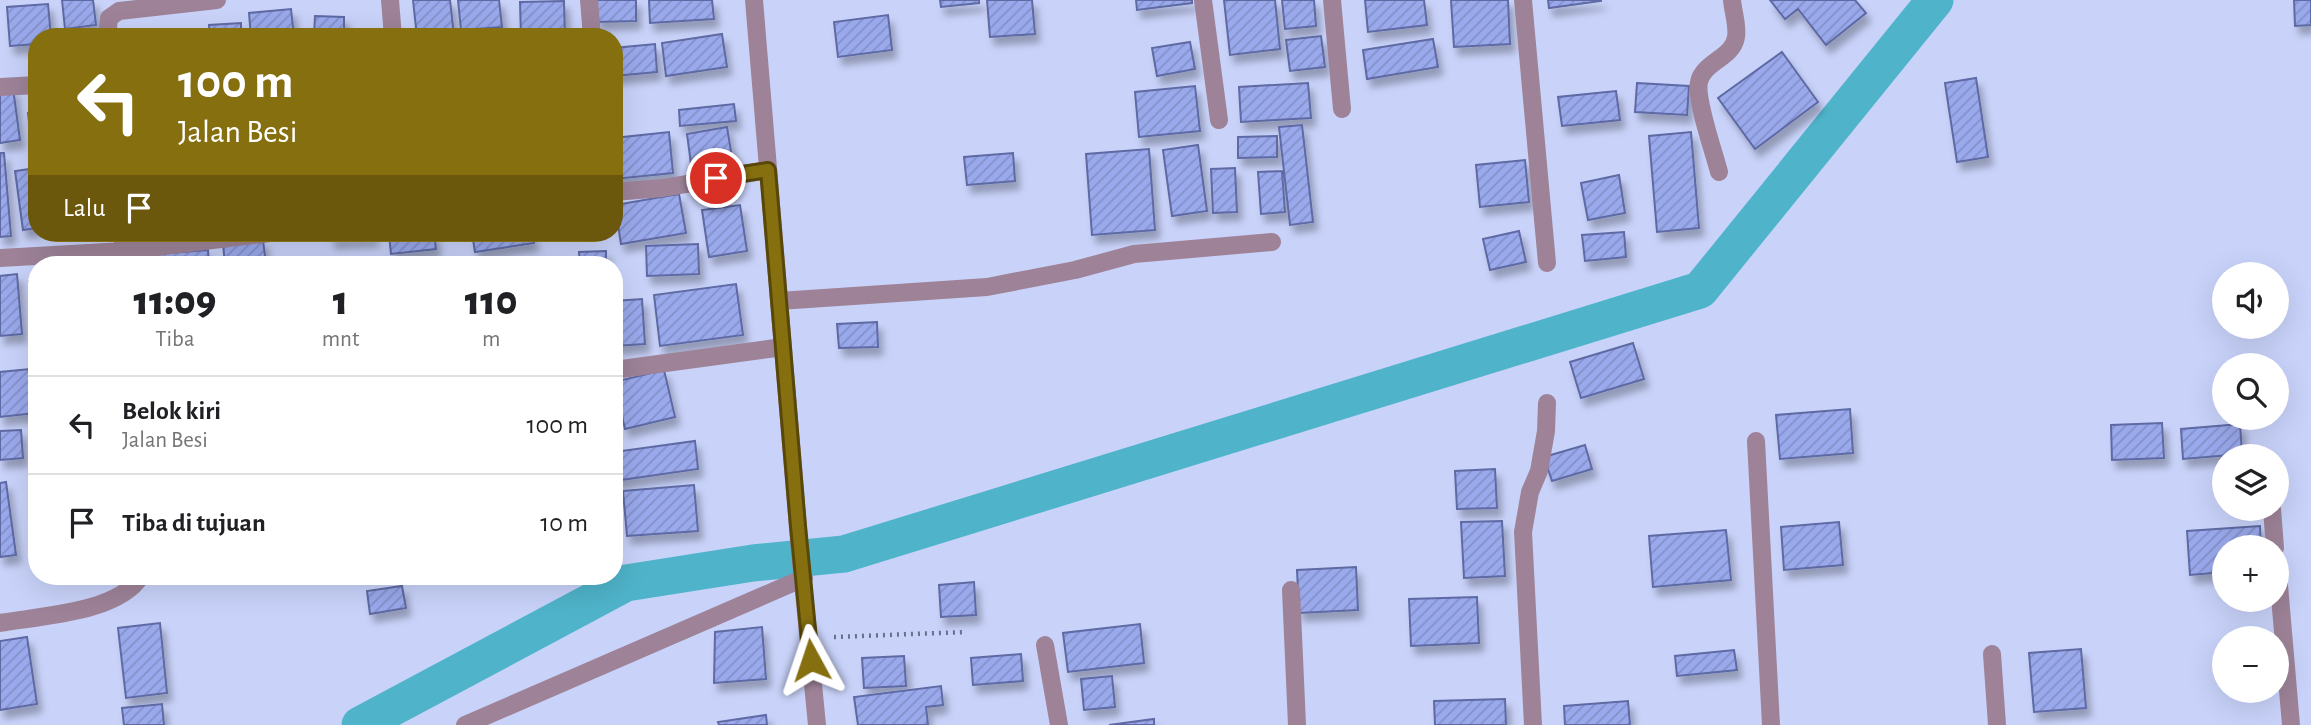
<!DOCTYPE html>
<html lang="id">
<head>
<meta charset="utf-8">
<style>
	:root { --surface:#fff; --page:#f2f2f2; --text:#202124; --muted:#757577; --line:#e0e0e0 }
	body { margin:0; font-family:"Alegreya Sans",sans-serif; background:var(--page); color:var(--text); height:100vh; display:flex; flex-direction:column; font-size:26px; white-space:nowrap }
	* { box-sizing:border-box; margin:0 }
	p { font-size:23px; color:var(--muted) }
	.icon { flex:none; width:38px; height:38px; fill:none; stroke:currentColor; stroke-width:2; stroke-linecap:round; stroke-linejoin:round }
	.map { position:relative; flex:1; overflow:hidden }
	.details { position:absolute; left:28px; top:256px; width:595px; height:329px; display:flex; flex-direction:column; background:var(--surface); border-radius:28px; box-shadow:0 7px 28px #0002 }
	.details>* { flex:none }
	.banner { position:absolute; left:28px; top:28px; width:595px; height:214px; border-radius:28px; box-shadow:0 7px 28px #0002; background:#866f0f; color:#fff; overflow:hidden }
	.controls { position:absolute; left:2212px; top:262px; display:grid; gap:14px }
	.controls a { display:grid; place-items:center; width:77px; height:77px; border-radius:50%; background:var(--surface); box-shadow:0 7px 28px #0002; font-size:35px }
	.pin { position:absolute; display:grid; place-items:center; width:60px; height:60px; color:#fff; margin:-30px; border:4px solid #fff; border-radius:50%; box-shadow:0 2px 7px #0007 }
	.me { position:absolute; width:77px; margin:-38px; rotate:355deg; stroke-linejoin:round; filter:drop-shadow(0 0 5px #0008) }
	.turn { display:flex; align-items:center; gap:24px; height:147px; padding:0 35px; font-size:32px }
	.turn .icon { width:91px; height:91px; stroke-width:2.5 }
	.turn b { display:block; font-size:49px; line-height:60px }
	.then { display:flex; align-items:center; height:66px; padding:0 35px; background:#0003; gap:14px; font-size:26px }
	.eta { display:flex; justify-content:space-evenly; align-items:center; height:119px; text-align:center }
	.eta b { font-size:42px; font-weight:800; line-height:49px }
	ul { padding:0; list-style:none }
	li { display:flex; align-items:center; gap:21px; height:98px; padding:0 35px; border-top:2px solid var(--line) }
	li div { flex:1 }
	li b { display:block; font-size:26px }
	li em { font-style:normal }
	.map>svg:first-child { display:block }
	.lines { fill:none; stroke-linecap:round; stroke-linejoin:round }
	.canal { stroke:#4fb4ca; stroke-width:37 }
	.building { fill:url(#building-hatch); stroke:#5e6aa4; stroke-width:2; filter:url(#shadow) }
	.path { stroke:#696f8e; stroke-width:4.5; stroke-dasharray:2 5; stroke-linecap:butt }
	.minor { stroke:#9e8398; stroke-width:18 }
	.route-casing { stroke:#57480a; stroke-width:18 }
	.route { stroke:#866f0f; stroke-width:12 }
</style>
</head>
<body>
<div class="map">
<svg width="2311" height="725" viewBox="0 0 2311 725">
	<defs>
		<pattern id="building-hatch" width="6" height="6" patternUnits="userSpaceOnUse" patternTransform="scale(1.75)"><rect width="6" height="6" fill="#9aa9ec"/><path d="M-1 1l2-2M0 6l6-6M5 7l2-2" fill="none" stroke="#8390ca"/></pattern>
		<filter id="shadow"><feDropShadow dx="4.5" dy="8" stdDeviation="3.5" flood-color="#0004"/></filter>
	</defs>
	<rect width="100%" height="100%" fill="#c9d3fa"/>
	<g class="lines">
		<path class="canal" d="M360 725 626 583 753 563 844 554 1700 290 1935 0"/>
	</g>
	<path class="building" d="M62 0H93L96 25 65 29Z
		M413 0H450L454 36 417 37Z
		M458 0H499L502 27 461 30Z
		M595 0H636V21L596 22Z
		M649 0H712L714 19 650 23Z
		M940 0H979V3L941 7Z
		M987 0H1032L1035 34 990 37Z
		M1136 0H1192V3L1137 10Z
		M1224 0H1275L1280 49 1230 55Z
		M1282 0H1314L1316 26 1285 29Z
		M1365 0H1424L1427 25 1368 32Z
		M1451 0H1508L1510 44 1454 47Z
		M1548 0H1601V1L1549 8Z
		M1770 0H1855L1866 13 1826 45 1798 9 1785 19Z
		M2294 0H2311V25L2295 26Z
		M564 1 565 37H521L520 2Z
		M48 4 51 37H37V44L10 46 7 7Z
		M291 9 294 37H251L249 13Z
		M888 15 892 50 838 57 834 22Z
		M315 16 344 17V37H314Z
		M241 23V37H210L209 25Z
		M722 34 727 67 666 76 662 43Z
		M1321 36 1325 67 1290 71 1286 40Z
		M1433 39 1438 67 1367 79 1363 50Z
		M1190 42 1195 69 1157 76 1152 48Z
		M655 44 657 72 614 76V48Z
		M1782 52 1818 102 1755 149 1718 98Z
		M1976 78 1988 157 1957 162 1945 83Z
		M1308 83 1311 118 1241 122 1239 87Z
		M1637 83 1689 86 1687 115 1635 112Z
		M1195 86 1200 131 1139 137 1135 92Z
		M13 88 20 140 0 143V90Z
		M1616 91 1620 120 1562 126 1558 97Z
		M734 104 736 121 680 126 679 110Z
		M37 112V150L32 151 28 113Z
		M1302 125 1313 222 1290 225 1279 127Z
		M727 127 732 158 691 164 687 134Z
		M669 132 673 173 614 179V138Z
		M1691 132 1699 228 1657 232 1649 136Z
		M1277 136V157L1238 158V137Z
		M1198 145 1207 211 1172 216 1163 150Z
		M1149 149 1155 230 1092 235 1086 154Z
		M0 153H4L11 236 0 237Z
		M1013 153 1015 181 967 185 964 157Z
		M1525 160 1529 202 1480 207 1476 165Z
		M37 168V228L23 230 15 171Z
		M1235 168 1237 212 1213 213 1211 169Z
		M1282 171 1285 212 1261 214 1258 172Z
		M1619 175 1625 213 1588 220 1581 183Z
		M679 194 686 233 621 244 615 205Z
		M740 205 747 251 709 257 702 210Z
		M1519 231 1526 262 1490 270 1483 239Z
		M1624 232 1626 257 1585 261 1582 235Z
		M330 233H373L374 238 331 240Z
		M434 233 436 249 391 254 389 234Z
		M472 233H532L534 243 475 252Z
		M263 240 266 264H225L223 244Z
		M698 244 699 274 647 276 646 246Z
		M208 250 209 264H143L142 255Z
		M606 251V264H580L579 252Z
		M562 259 563 264H533V262Z
		M17 274 22 334 0 336V276Z
		M37 280V336H35L29 281Z
		M736 284 743 335 660 346 654 295Z
		M642 299 645 344 614 346V301Z
		M877 322 878 347 839 348 837 324Z
		M1633 343 1644 379 1581 398 1570 362Z
		M30 369 35 413 0 417V372Z
		M664 370 675 417 625 429 614 382Z
		M1850 409 1853 453 1780 459 1776 415Z
		M2162 423 2164 458 2112 460 2111 425Z
		M2240 424 2242 454 2183 459 2181 429Z
		M21 430 23 458 0 460V431Z
		M695 441 698 469 614 481V452Z
		M1585 445 1592 469 1552 481 1544 457Z
		M1495 469 1497 508 1457 509 1455 471Z
		M6 482 16 555 0 557V483Z
		M694 485 698 531 627 536 623 491Z
		M1502 521 1505 576 1464 578 1461 522Z
		M1839 522 1843 565 1784 570 1781 527Z
		M2260 526 2261 548H2224V572L2190 575 2187 531Z
		M1726 530 1731 580 1653 587 1649 536Z
		M1356 567 1358 610 1299 613 1297 570Z
		M974 582 976 615 941 617 939 585Z
		M402 586 406 608 370 614 367 591Z
		M1477 597 1479 643 1411 646 1409 599Z
		M160 623 167 693 126 698 118 628Z
		M1140 624 1144 663 1068 672 1063 633Z
		M762 627 766 679 714 683 715 632Z
		M27 637 37 704 0 710V641Z
		M2081 649 2086 708 2034 712 2029 653Z
		M1734 650 1737 670 1677 676 1675 656Z
		M1021 654 1023 681 973 685 971 658Z
		M904 656 906 686 864 688 862 658Z
		M1112 676 1115 707 1084 710 1081 679Z
		M941 686 943 705 926 707 928 725H858L854 697Z
		M1505 699 1506 725H1435L1434 701Z
		M1628 701 1630 725H1565L1564 706Z
		M162 704 164 725H124L122 708Z
		M766 715 767 725H719L718 722Z
		M1154 719V725H1109Z"/>
	<g class="lines">
		<path class="path" d="M834 637 966 632"/>
		<path class="minor" d="M390 0 393 37
			M589 0 592 37
			M754 0 800 552 817 725
			M1203 0 1219 120
			M1332 0 1342 109
			M1523 0 1547 263
			M107 37 109 18 119 11 217 0
			M0 87 37 85
			M1719 172C1714 152 1695 99 1699 82 1703 62 1733 58 1736 37 1738 26 1733 12 1732 0
			M614 192 663 188 768 170
			M122 233 125 264
			M0 258 124 251 270 233
			M779 301 987 287 1075 270 1134 254 1272 242
			M614 370 783 347
			M1756 441 1771 725
			M2272 509 2275 548
			M2277 562 2291 725
			M1291 590 1297 725
			M0 623C40 616 118 613 141 576
			M1045 645 1059 725
			M1992 654 1997 725
			M465 725 804 578
			M1533 725 1523 532 1530 492 1539 471 1546 431 1547 403"/>
	</g>
	<g class="lines">
		<defs>
			<path id="route" d="M716 178 768 170 798 526 811 660"/>
		</defs>
		<use href="#route" class="route-casing"/>
		<use href="#route" class="route"/>
	</g>
</svg>
<div class="controls">
<a><svg class="icon" aria-label="sound" viewBox="0 0 24 24"><path d="M4 9h4l5-4v14l-5-4H4zM17 9q2 3 0 6"/></svg></a>
<a><svg class="icon" aria-label="search" viewBox="0 0 24 24"><circle cx="10" cy="10" r="6"/><path d="M15 15l6 6"/></svg></a>
<a><svg class="icon" aria-label="layers" viewBox="0 0 24 24"><path d="M12 4l9 5-9 5-9-5zM3 14l9 5 9-5"/></svg></a>
<a>+</a>
<a>−</a>
</div>
<div class="pin" style="left:716px;top:178px;background:#d93025"><svg class="icon" aria-label="arrive" viewBox="0 0 24 24"><path d="M6 21V4h12l-3 4 3 4H6"/></svg></div>
<svg class="me" style="left:811px;top:660px" viewBox="-20 -20 40 40"><path d="M0-17L14 15 0 8-14 15z" fill="#866f0f" stroke="#fff" stroke-width="4"/></svg>
<div class="banner">
<div class="turn"><svg class="icon" aria-label="left" viewBox="0 0 24 24"><path d="M17 20v-9H6M10 6l-5 5 5 5"/></svg><div><b>100 m</b>Jalan Besi</div></div>
<div class="then">Lalu<svg class="icon" aria-label="arrive" viewBox="0 0 24 24"><path d="M6 21V4h12l-3 4 3 4H6"/></svg></div>
</div>
<section class="details">
<div class="eta">
<div><b>11:09</b><p>Tiba</p></div>
<div><b>1</b><p>mnt</p></div>
<div><b>110</b><p>m</p></div>
</div>
<ul>
<li><svg class="icon" aria-label="left" viewBox="0 0 24 24"><path d="M17 20v-9H6M10 6l-5 5 5 5"/></svg><div><b>Belok kiri</b><p>Jalan Besi</p></div><em>100 m</em></li>
<li><svg class="icon" aria-label="arrive" viewBox="0 0 24 24"><path d="M6 21V4h12l-3 4 3 4H6"/></svg><div><b>Tiba di tujuan</b></div><em>10 m</em></li>
</ul>
</section>
</div>
</body>
</html>
